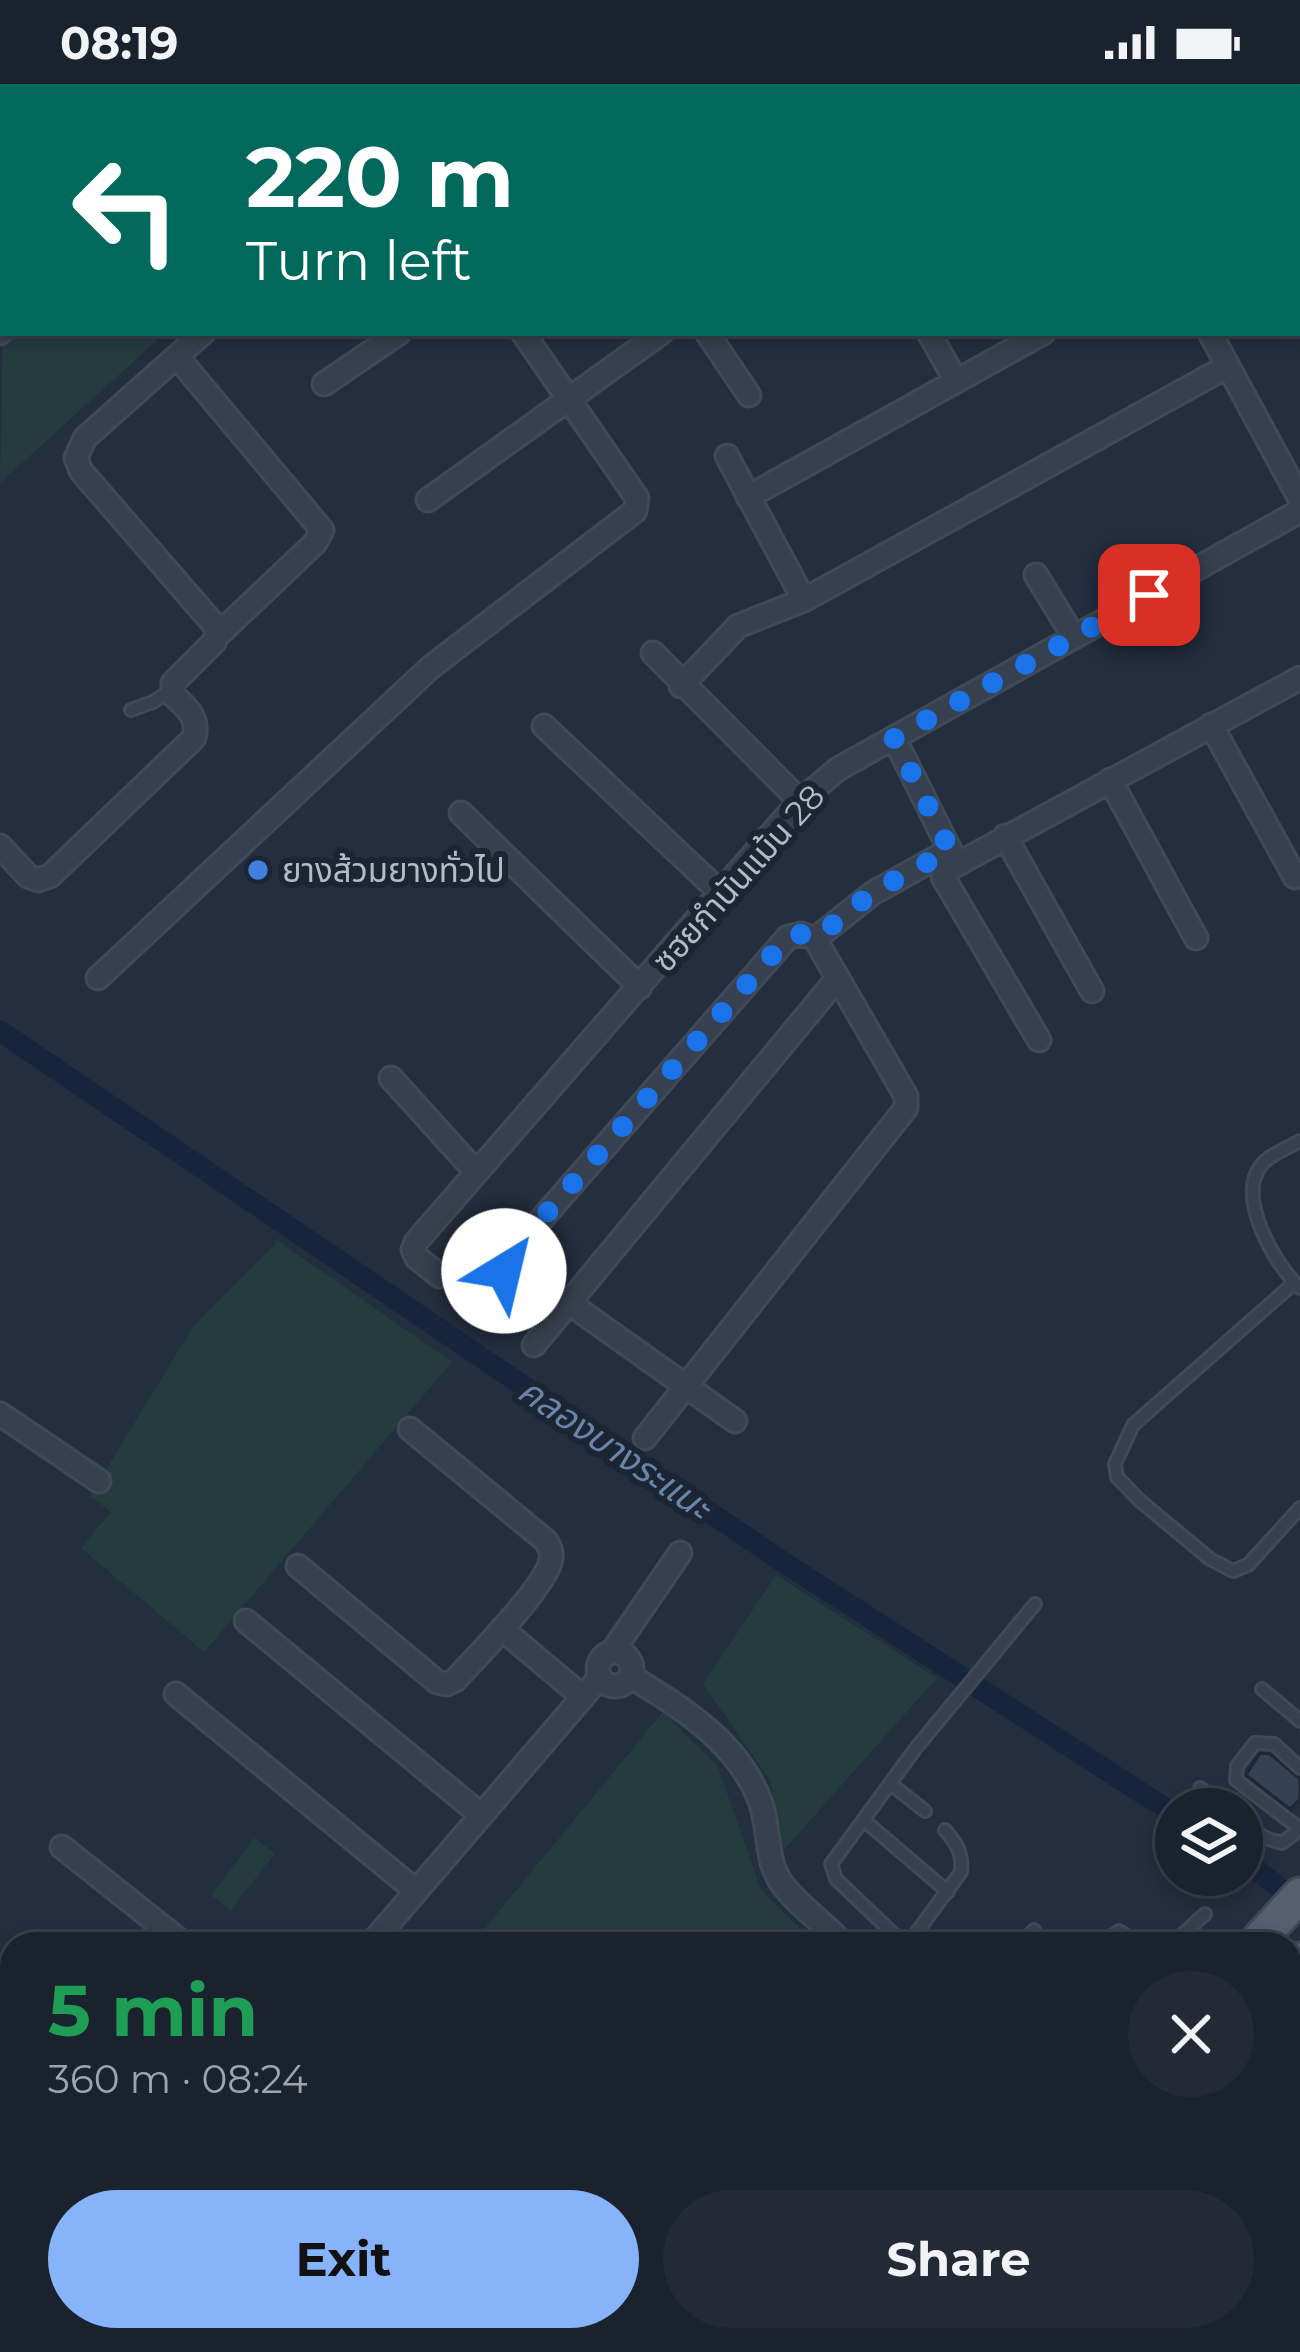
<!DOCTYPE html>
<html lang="en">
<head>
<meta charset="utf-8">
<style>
	:root { --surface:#1a222e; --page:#232a36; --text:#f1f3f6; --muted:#9fa4aa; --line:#383f4a; --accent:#87b3fa }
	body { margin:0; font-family:Montserrat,"Noto Sans Thai",sans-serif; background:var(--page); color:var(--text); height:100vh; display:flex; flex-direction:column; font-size:45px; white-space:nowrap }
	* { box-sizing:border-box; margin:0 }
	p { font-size:39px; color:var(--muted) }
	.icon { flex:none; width:66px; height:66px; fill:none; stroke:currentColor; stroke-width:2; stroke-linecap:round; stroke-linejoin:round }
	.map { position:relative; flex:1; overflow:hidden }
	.drawer { position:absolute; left:0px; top:1848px; width:1302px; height:420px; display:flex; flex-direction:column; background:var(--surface); border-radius:36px 36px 0 0; box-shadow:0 6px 18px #0003,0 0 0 3px var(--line) }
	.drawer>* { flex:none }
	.hud { position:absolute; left:0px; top:0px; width:1302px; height:252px; box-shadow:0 6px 18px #0003,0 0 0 3px var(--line); background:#00695c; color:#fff; overflow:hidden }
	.tools { position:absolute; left:1155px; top:1704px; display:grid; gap:24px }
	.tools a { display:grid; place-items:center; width:108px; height:108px; border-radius:50%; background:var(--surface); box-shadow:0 6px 18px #0003,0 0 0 3px var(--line); font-size:60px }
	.pin { position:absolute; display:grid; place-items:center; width:102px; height:102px; color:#fff; margin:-51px; border-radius:24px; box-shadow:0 6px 18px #0006 }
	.me { position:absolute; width:132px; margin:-66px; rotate:36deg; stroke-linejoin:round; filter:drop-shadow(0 0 9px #0008) }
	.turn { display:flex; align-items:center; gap:42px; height:252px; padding:0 48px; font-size:54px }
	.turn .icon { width:156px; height:156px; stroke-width:2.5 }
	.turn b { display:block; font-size:84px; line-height:102px }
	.round { display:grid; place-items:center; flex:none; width:126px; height:126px; border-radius:63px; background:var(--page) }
	.summary { display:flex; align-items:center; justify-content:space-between; height:204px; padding:0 48px }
	h1 { font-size:72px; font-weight:700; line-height:90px; color:#1e9e55 }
	.button { display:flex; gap:24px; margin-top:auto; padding:24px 48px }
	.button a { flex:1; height:138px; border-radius:72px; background:var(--accent); color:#111; font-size:48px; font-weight:700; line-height:138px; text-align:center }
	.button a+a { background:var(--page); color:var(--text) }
	.status { display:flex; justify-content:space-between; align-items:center; height:84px; padding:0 60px; background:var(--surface); direction:ltr }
	.status svg { height:33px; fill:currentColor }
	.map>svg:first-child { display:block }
	.green { fill:#253c3f }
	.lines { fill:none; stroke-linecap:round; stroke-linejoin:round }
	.canal { stroke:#16253c; stroke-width:21 }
	.building { fill:#354254; stroke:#1e2735; stroke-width:3 }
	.lane-casing { stroke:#404957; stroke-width:16 }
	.street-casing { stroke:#404957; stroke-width:27 }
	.secondary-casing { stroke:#404957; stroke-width:36 }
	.primary-casing { stroke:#404957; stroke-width:39 }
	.lane { stroke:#37404e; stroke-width:10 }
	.street { stroke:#37404e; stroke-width:21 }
	.secondary { stroke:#454f61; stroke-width:30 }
	.primary { stroke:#555f6e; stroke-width:33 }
	.route { stroke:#1a73e8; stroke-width:21; stroke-dasharray:0 37.8 }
	.shop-dot { fill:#3f7fe0; stroke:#1c2533; stroke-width:4.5 }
	.labels { text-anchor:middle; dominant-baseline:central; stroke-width:12; stroke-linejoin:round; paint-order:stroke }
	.poi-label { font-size:33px; fill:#b3bbc9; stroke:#1c2533; text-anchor:start }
	.street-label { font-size:33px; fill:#b3bbc9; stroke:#1c2533 }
	.water-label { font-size:36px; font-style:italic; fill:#6b85a9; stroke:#1c2533 }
</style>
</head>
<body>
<div class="status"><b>08:19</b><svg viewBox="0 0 49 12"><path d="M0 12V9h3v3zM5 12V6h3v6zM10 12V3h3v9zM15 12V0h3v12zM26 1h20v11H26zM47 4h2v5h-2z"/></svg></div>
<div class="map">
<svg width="1300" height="2268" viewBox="0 0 1300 2268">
	<rect width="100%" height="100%" fill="#232e3e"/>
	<path class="green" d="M3 236V249H165L0 399Z
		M278 1157 452 1278 204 1568 81 1464 111 1428 90 1412 194 1241Z
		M776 1491 937 1594 782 1768 770 1696 703 1600Z
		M663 1628 718 1683 761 1806 816 1860H472Z
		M254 1754 275 1769 231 1826 211 1811Z
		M145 2256H617L608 2268H135Z"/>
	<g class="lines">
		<path class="canal" d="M0 947 783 1478 1176 1731
			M1242 1774 1300 1820"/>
	</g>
	<path class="building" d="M1260 1669 1270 1670 1300 1695V1715L1290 1725 1246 1691Z"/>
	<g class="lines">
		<defs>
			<path id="lane" d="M131 626 153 618 172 605
				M1300 1057C1288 1064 1268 1071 1260 1083 1237 1115 1275 1181 1300 1204
				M1294 1199 1133 1341 1115 1380 1117 1393 1139 1416 1210 1475 1233 1487 1248 1481 1300 1424
				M1262 1605 1300 1637
				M892 1701 925 1727
				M1200 1704 1228 1725
				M1242 1736 1265 1754 1282 1759 1300 1745 1236 1696 1237 1682 1255 1659 1274 1660 1300 1684
				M866 1738 948 1808
				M904 1860 836 1795 831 1780 916 1664 1035 1520
				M908 1860 961 1788C963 1769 957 1760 945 1746
				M1021 1860 1034 1846
				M1101 1860 1119 1847 1140 1860
				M1172 1860 1205 1830
				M932 2256 946 2268
				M692 2268 697 2264 715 2268"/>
			<path id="street" d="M268 0 270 3
				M656 0 658 3
				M350 3 355 0
				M766 3 770 0
				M1019 3 1024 0
				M0 249 3 246
				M707 249 749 311
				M929 249 956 297
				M1210 249 1300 415
				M178 274 322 446 315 459 218 551
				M324 300 399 249
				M727 372 804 516
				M748 413 1043 249
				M428 416 661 249
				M1036 491 1074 553
				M653 569 800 717
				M681 602 738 542 804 516 1228 282
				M1211 641 1295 793
				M544 642 721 809
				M894 654 956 778
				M1110 696 1196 854
				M461 729 640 903
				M1005 752 1092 907
				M0 762 28 792 38 796 50 792 194 654C199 633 187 624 173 611V599L215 557 217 544 81 387 76 374 85 354 203 249
				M98 894 431 583 635 427 637 414 523 249
				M1039 956 943 793 945 787 1300 594
				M391 994 476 1088
				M440 1192 417 1174 413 1166 416 1158 800 717 838 685 1300 427
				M569 1219 735 1337
				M561 1228 509 1193 504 1187V1178L788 853 802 850 815 855
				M534 1261 837 895
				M0 1330 99 1397
				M645 1354 906 1024V1012L815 855 873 809 950 766
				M298 1482 437 1598 447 1600 455 1596C475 1575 548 1500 551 1475 552 1467 550 1464 546 1457L410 1345
				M246 1537 481 1731
				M502 1545 583 1613
				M612 1568 680 1469
				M598 1585a17 17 0 1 1 34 0a17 17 0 1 1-34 0Z
				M630 1592C682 1624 740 1659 761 1720 770 1746 765 1778 783 1801 799 1823 825 1839 843 1860
				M176 1610 416 1807
				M62 1763 184 1860
				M371 1860 600 1593
				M0 1945 12 1954
				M1290 2050 1300 2058
				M1290 2173 1300 2160
				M0 2177 12 2186
				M1146 2256 1163 2268
				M1260 2256 1278 2268
				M22 2268 33 2256
				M1098 2268 1108 2256"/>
			<path id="secondary" d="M1274 0 1276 3
				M1299 37 1300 39"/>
			<path id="primary" d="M1255 1860 1300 1811
				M1290 1887 1300 1876
				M771 2268 786 2256
				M843 2268 857 2256"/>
		</defs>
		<use href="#lane" class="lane-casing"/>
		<use href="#street" class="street-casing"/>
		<use href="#secondary" class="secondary-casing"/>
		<use href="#primary" class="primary-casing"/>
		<use href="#lane" class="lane"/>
		<use href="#street" class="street"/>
		<use href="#secondary" class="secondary"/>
		<use href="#primary" class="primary"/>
	</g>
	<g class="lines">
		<path class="route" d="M504 1187V1178L788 853 802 850 815 855 873 808 950 766 894 654 1149 511"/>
	</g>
	<circle class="shop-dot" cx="258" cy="786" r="12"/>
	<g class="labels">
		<g class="poi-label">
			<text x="282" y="786">ยางส้วมยางทั่วไป</text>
		</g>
		<g class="street-label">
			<text transform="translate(738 794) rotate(-48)">ซฮยกำนันแม้น 28</text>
		</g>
		<g class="water-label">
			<text transform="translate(615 1364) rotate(34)">คลองบางระแนะ</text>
		</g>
	</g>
</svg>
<div class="tools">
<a><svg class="icon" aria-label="layers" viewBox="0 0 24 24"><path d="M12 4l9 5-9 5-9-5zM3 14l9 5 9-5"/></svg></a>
</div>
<div class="pin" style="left:1149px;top:511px;background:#d93025"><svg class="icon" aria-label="arrive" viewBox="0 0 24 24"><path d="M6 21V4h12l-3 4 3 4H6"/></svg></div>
<svg class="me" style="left:504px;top:1187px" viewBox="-20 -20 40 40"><circle r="19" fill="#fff"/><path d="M0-13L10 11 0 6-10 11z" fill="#1a73e8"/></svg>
<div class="hud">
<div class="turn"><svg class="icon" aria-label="left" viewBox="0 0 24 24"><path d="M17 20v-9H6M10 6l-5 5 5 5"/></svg><div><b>220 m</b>Turn left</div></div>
</div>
<section class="drawer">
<div class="summary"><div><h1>5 min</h1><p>360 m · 08:24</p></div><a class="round"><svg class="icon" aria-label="close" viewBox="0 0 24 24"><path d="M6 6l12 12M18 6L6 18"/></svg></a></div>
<div class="button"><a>Exit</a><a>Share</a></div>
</section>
</div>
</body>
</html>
